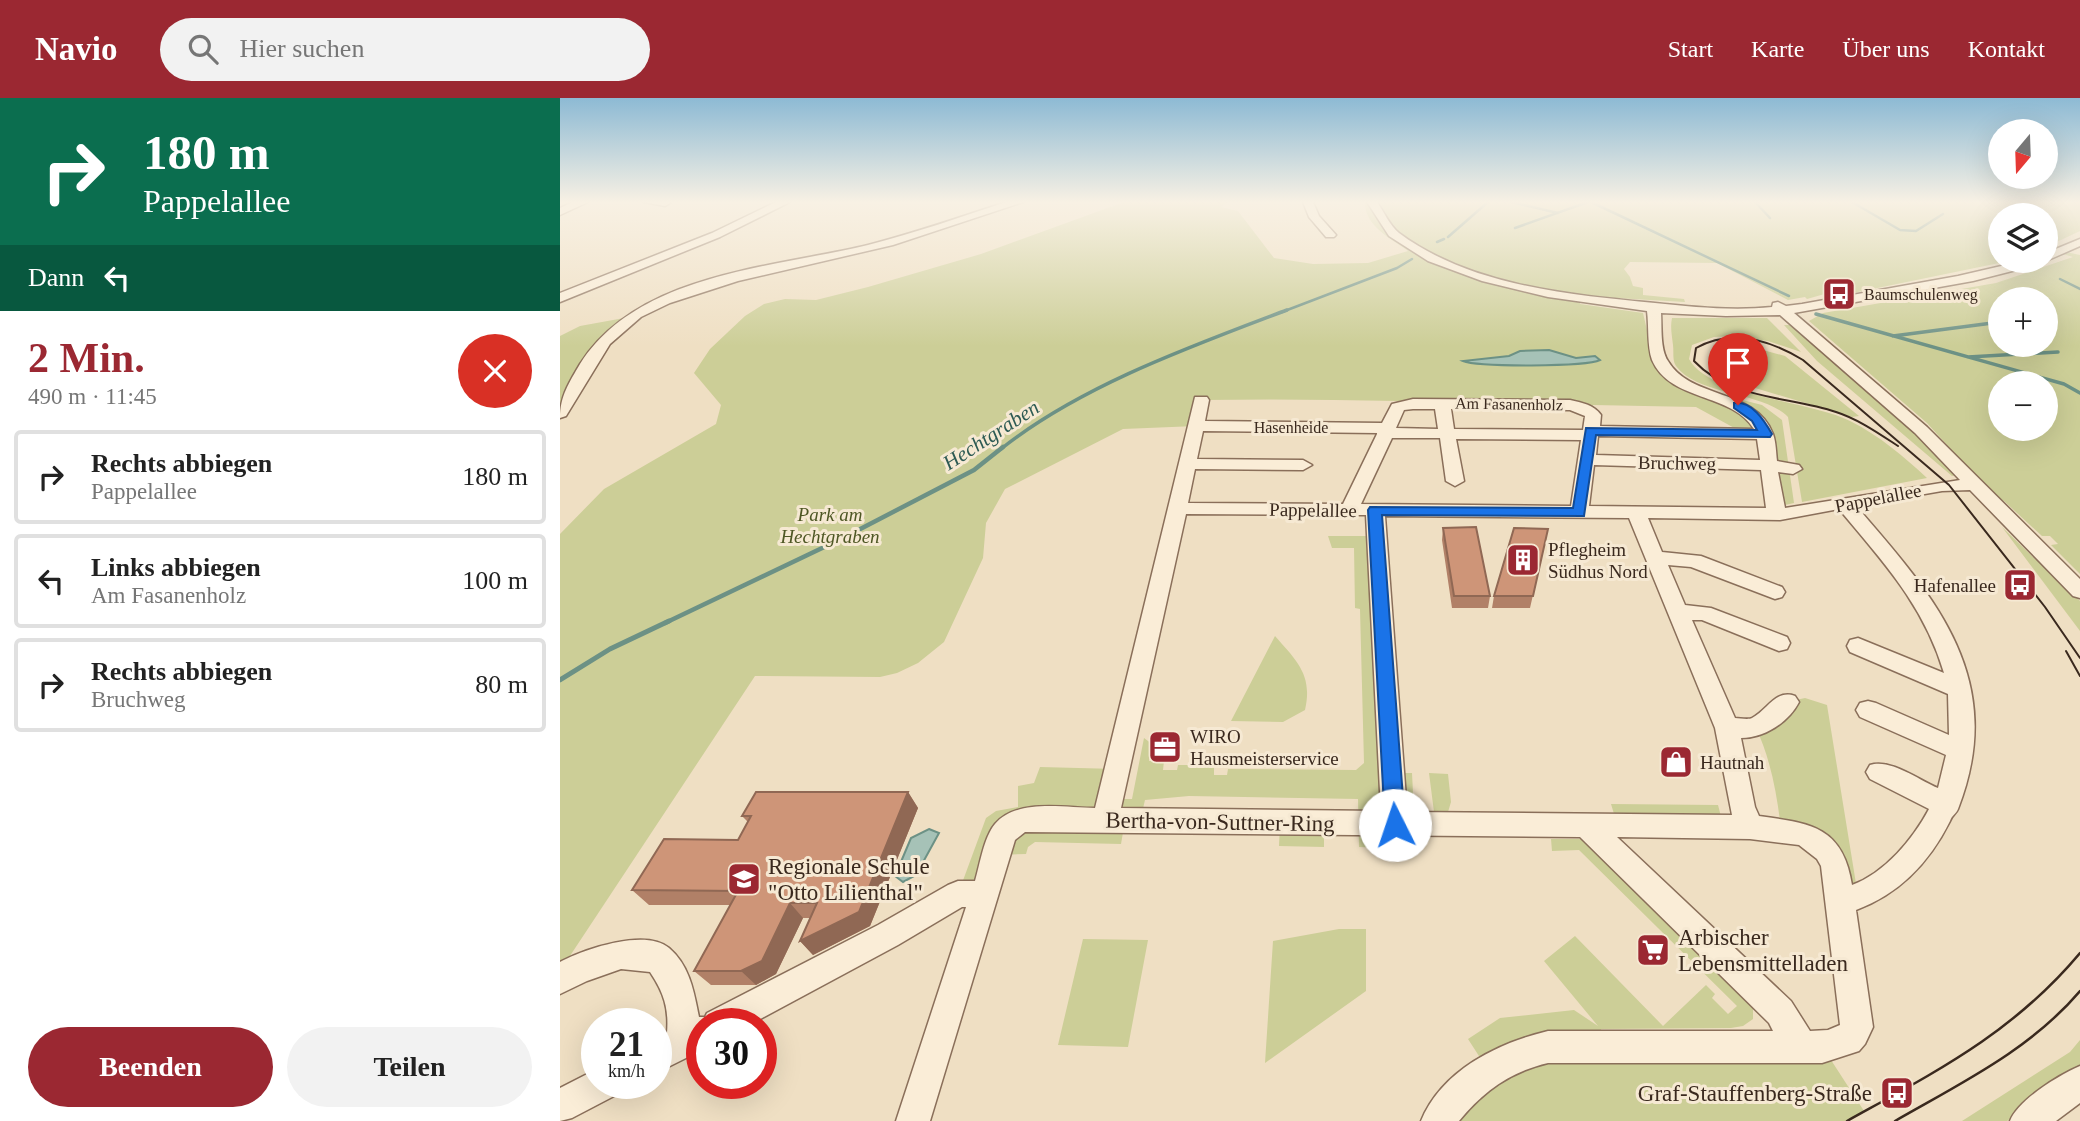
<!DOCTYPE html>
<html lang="de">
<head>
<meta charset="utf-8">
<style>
	:root { --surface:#fff; --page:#f2f2f2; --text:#222; --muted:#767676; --line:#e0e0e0; --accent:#9b2832 }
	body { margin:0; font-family:"Times New Roman",serif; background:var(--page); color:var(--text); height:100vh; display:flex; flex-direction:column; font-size:26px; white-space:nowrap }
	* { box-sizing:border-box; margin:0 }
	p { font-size:23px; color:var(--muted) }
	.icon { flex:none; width:38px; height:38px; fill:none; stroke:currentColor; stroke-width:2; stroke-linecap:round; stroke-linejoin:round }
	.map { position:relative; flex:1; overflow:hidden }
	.panel { display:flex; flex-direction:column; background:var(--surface); width:560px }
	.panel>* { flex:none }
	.hud { background:#0b6e4f; color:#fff; overflow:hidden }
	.needle { width:46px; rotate:199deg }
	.controls { position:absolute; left:1428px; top:21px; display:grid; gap:14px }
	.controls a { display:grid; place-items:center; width:70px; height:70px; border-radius:50%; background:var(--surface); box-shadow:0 7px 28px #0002; font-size:35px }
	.speed { position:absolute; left:21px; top:910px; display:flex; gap:14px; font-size:35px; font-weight:700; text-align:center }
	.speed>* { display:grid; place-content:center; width:91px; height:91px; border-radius:50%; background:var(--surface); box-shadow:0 7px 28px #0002; line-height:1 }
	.speed small { font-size:18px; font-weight:400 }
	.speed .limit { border:10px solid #d22; background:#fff; color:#111 }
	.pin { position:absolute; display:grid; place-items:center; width:60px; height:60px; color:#fff; margin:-72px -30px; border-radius:50% 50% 50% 0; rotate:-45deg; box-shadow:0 0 7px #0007 }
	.pin .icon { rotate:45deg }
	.me { position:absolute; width:77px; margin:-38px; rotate:356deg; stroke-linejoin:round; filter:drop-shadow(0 0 5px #0008) }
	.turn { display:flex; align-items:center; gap:24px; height:147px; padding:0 28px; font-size:32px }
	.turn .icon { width:91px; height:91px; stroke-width:2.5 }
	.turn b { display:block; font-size:49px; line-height:60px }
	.then { display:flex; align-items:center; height:66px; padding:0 28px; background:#0003; gap:14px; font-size:26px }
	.round { display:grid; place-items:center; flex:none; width:74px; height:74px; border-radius:37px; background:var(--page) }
	.head { display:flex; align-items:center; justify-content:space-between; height:119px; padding:0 28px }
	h1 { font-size:42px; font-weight:700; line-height:52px; color:var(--accent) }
	.primary-button { display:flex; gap:14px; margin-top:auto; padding:14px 28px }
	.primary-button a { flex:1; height:80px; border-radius:42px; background:var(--accent); color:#fff; font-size:28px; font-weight:700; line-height:80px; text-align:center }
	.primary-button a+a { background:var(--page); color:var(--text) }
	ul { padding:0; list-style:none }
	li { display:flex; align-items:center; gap:21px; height:94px; margin:0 14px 10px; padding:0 14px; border:4px solid var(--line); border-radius:7px }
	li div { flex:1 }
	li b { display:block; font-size:26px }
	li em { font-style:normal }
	header { display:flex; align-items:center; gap:42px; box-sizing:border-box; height:98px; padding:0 35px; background:var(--accent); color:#fff }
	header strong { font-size:33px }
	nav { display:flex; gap:38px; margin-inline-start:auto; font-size:24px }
	.search { width:490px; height:63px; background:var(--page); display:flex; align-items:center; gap:18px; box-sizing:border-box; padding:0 24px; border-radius:38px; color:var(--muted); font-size:26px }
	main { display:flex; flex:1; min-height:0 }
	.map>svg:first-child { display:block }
	.green { fill:#ccce97; fill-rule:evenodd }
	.water { fill:#a6c2b7; stroke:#6c9185; stroke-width:2 }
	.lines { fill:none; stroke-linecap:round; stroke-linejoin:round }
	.stream-far3 { stroke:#6c9185; stroke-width:2.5 }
	.stream-far2 { stroke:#6c9185; stroke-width:3.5 }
	.stream-far1 { stroke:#6c9185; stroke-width:4.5 }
	.stream { stroke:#6c9185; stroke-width:5 }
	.minor-casing { stroke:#8a6f5a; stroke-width:3 }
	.minor { fill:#faedd7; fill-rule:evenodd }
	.tram-far1 { stroke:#3a291e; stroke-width:2 }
	.tram { stroke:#3a291e; stroke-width:2.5 }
	.wall { fill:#b18067 }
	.shaded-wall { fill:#906854 }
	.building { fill:#ce9578; stroke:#906854; stroke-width:2 }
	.route { fill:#1a73e8; stroke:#114b97; stroke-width:2 }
	.labels { text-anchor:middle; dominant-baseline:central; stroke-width:6; stroke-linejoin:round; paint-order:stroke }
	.far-poi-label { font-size:16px; fill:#3a291e; stroke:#f6e9d3; text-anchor:start }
	.far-street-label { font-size:16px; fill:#3a291e; stroke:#f6e9d3 }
	.street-label { font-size:19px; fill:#3a291e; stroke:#f6e9d3 }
	.park-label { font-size:19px; font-style:italic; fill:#4e5724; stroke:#f6e9d3 }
	.poi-label { font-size:19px; fill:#3a291e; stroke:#f6e9d3; text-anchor:start }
	.water-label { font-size:21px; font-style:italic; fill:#2d5a53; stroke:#f6e9d3 }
	.near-street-label { font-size:23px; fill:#3a291e; stroke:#f6e9d3 }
	.near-poi-label { font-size:23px; fill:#3a291e; stroke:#f6e9d3; text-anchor:start }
</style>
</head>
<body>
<header>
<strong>Navio</strong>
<div class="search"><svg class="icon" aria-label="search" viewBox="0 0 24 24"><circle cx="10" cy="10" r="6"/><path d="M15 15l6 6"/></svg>Hier suchen</div>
<nav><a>Start</a><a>Karte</a><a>Über uns</a><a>Kontakt</a></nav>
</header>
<main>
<section class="panel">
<div class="hud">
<div class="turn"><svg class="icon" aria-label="right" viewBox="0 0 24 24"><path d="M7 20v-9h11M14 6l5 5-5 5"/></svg><div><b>180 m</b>Pappelallee</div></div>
<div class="then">Dann<svg class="icon" aria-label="left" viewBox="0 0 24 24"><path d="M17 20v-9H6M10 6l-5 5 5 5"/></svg></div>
</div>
<div class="head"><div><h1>2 Min.</h1><p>490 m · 11:45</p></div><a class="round" style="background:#d93025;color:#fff"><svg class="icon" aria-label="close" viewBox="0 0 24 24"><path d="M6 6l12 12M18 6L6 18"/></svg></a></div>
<ul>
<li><svg class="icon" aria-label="right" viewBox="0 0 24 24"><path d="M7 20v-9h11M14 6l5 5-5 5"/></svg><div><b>Rechts abbiegen</b><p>Pappelallee</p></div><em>180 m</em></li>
<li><svg class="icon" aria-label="left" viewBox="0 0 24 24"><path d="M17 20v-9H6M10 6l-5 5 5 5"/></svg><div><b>Links abbiegen</b><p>Am Fasanenholz</p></div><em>100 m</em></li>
<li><svg class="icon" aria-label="right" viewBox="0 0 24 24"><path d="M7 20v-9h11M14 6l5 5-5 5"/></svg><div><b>Rechts abbiegen</b><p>Bruchweg</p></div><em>80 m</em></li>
</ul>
<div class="primary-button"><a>Beenden</a><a>Teilen</a></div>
</section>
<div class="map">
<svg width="1520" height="1023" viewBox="0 0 1520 1023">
	<rect width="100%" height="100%" fill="#efdfc3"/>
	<path class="green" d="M564 104H668L661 109 678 113 714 160 753 166 808 165 848 153C831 140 805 129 805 104H1520V133L1486 149V117H1440V163H1449L1293 195H1268L1247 201 1245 199 1228 202 1157 165 1070 164 1064 171 1070 179 1073 188 1083 190V197L1124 201 1125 204 1021 198 1020 206 1083 215 1092 254 1101 271 1177 311 1199 332H1178L1136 309 1033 307 1032 310C901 304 772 300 641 302L636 328 563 331 445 391 426 425 423 460 384 544 358 565 337 575 320 579 195 578 0 873V436L44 391 156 326 161 307 134 275 150 251 185 218 204 206 225 201 256 202 308 189 421 156Z
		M1506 154 1520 157V476L1491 447 1498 446 1490 438H1482L1444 403 1432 397 1367 325 1249 223 1263 215 1436 185 1513 159 1503 156ZM1440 201H1486V247H1440ZM1440 285H1486V331H1440Z
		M75 218 38 251 0 315V238L20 228Z
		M1207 220 1241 254 1208 243 1174 238 1154 239 1132 247 1129 261C1149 298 1250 303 1290 323 1320 338 1343 358 1367 380L1242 404 1228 319C1202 293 1138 298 1116 268 1112 262 1114 254 1113 247 1112 238 1110 229 1112 220Z
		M1224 227H1231L1241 234 1343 322 1397 377 1392 378 1257 263Z
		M1185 247 1225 258 1299 318 1292 319 1172 283 1157 276 1149 268V259L1154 251Z
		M1155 295 1202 307 1222 322 1234 405 1225 407 1220 403 1210 334Z
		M1442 429 1476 462H1481L1520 503V533Z
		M768 438H817L832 675H852L854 714H844L830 702 832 738 824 750 799 749 798 701 629 698 585 702 580 723H565L561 746 475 744 468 749 466 756 438 757 425 796H398L426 720 436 713 458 709V688L474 685 480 669 557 671 551 701H572L584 640 592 646 589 663H604L603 672H617L618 667H654V677H667L668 671 796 672 804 665 800 511 795 510 794 450H772Z
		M715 538C737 563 753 577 745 612L723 624 671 623Z
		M1245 600 1267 607 1298 798 1275 767 1221 731C1217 697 1211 662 1196 630L1227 604Z
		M869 675 888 676 891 704 888 714H874Z
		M1051 706 1158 707 1164 730 1058 729Z
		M720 725 764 726V749L719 748Z
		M991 741H1023L1193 909V921L1183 928 1171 930 1041 931 1044 949 1271 962 1304 1013 1287 1023H878L928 972 908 941 940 920 1014 912 1038 928 984 863 1015 838 1103 928 1146 887 1155 896 1152 900 1168 916 1177 908 1019 752 992 753Z
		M779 831H806V893L705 965 713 843Z
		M523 841 588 842 568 949 498 947Z
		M1520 942V971L1447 1023H1402L1510 954Z"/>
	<path class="water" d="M989 252 1016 260 1035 258 1040 262C1026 269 917 269 903 263L949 258 960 253Z
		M369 731 379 735 356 777 343 784 335 778 351 740Z"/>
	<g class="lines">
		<path class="stream-far3" d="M951 104 998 115
			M1031 104 1229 198
			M1195 104 1210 120
			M1292 104 1340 132 1356 133 1383 116
			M955 130 1028 104
			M888 139 928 104
			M877 144 884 141
			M1500 181 1520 191
			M722 214 837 170 852 161"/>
		<path class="stream-far2" d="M1256 216 1504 286 1520 295
			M1333 238 1440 224
			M1408 259 1498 254
			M441 351C520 288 632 248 727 212"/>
		<path class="stream-far1" d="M105 525 281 441 414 372 443 349"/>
		<path class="stream" d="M0 582 50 551 109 523"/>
		<defs>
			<path id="minor" d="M13 104H28L0 117V110Z
				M84 104H110V105L105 108Z
				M216 104H230L160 139 0 204V195L152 135Z
				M446 104H463L333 147 178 183 110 205 81 219 50 246 6 318 0 320C0 298 9 285 20 266 78 175 212 170 308 147 355 135 401 119 446 104Z
				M743 104H753L759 118 776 137 774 139H766L749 119Z
				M807 104H817C824 114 830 128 839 135 910 188 1010 197 1095 205 1133 209 1173 213 1212 209L1213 205 1218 204 1226 208 1242 206 1398 178 1463 163H1481L1464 170 1413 183 1234 215 1367 329 1520 481V500L1513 498 1410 392 1382 393 1296 408C1377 501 1448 582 1398 711 1396 716 1392 717 1390 723 1369 765 1339 796 1296 812L1313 929 1305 946 1299 953 1262 965H988C950 974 924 993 899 1023H861C882 972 938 945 988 933H1213L1209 925 1020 739 465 734 455 742 370 1023H336L406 809H402L338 847 191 926H142V952L96 975V941L107 935C109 910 104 895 90 874L61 871 27 883 0 896V864C24 851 86 830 109 850 130 868 134 894 139 919H145L147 915 318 827 388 787 398 783H415C420 766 424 739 435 726 457 700 505 710 535 710L635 299H647L649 302 645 323 822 325 832 306 853 301 1010 302C1022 305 1033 306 1041 317L1040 328 1194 331C1171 294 1110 304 1092 262 1087 248 1089 228 1087 213L988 199 922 183 868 163 829 138ZM1101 215 1166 218 1220 217 1355 335 1400 382 1225 410 1218 374 1233 376 1242 371 1239 367 1217 363C1216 355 1216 344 1213 336 1196 290 1131 302 1108 263 1100 251 1102 229 1101 215ZM853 311H875L878 331 836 330 844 312ZM891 311 1010 312 1025 318 1023 332 894 331ZM643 333 817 335V336L783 406 628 405 635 371 743 372 752 367 743 362 637 361ZM1038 338 1197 341 1200 362 1036 357ZM832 340H880L886 383 895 388 904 383 896 341 1021 342 1011 408 801 406ZM1034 367 1201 372 1206 410 1029 408ZM1279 411C1323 464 1364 507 1384 575L1298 540 1290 542 1287 548 1290 554 1388 596 1389 637 1316 605 1308 603 1300 605 1296 612 1300 619 1386 657 1378 690C1359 682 1330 660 1310 667L1306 674 1310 681 1369 711C1353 741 1325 775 1292 787 1283 728 1250 725 1199 718L1195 709 1181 640C1204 640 1228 625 1239 604L1235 598C1215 591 1208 612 1192 620 1188 622 1180 620 1175 620L1132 522H1142L1219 553 1227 551 1230 545 1227 539 1151 510 1125 507 1108 467 1131 469 1215 501 1222 499 1225 494 1222 489 1141 458 1102 454 1088 420 1220 422ZM626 416 806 417 821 713 561 710ZM825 418 1069 420 1155 630 1172 717 847 714ZM1057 739 1190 741 1239 747 1257 761 1261 768 1280 927 1268 932 1250 933 1231 903Z
				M1520 141V148L1486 163V155Z
				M1520 968V1005L1496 1023H1450C1458 1002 1499 977 1520 968Z
				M37 971V985H61L56 997 12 1020 0 1023V990Z"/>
		</defs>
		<use href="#minor" class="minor-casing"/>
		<use href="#minor" class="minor"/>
		<path class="tram-far1" d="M1338 348C1318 335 1298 321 1276 314 1228 298 1171 302 1134 263L1136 250C1172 230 1210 242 1243 262L1389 387 1485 509 1520 560
			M1506 553 1520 578"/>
		<path class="tram" d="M1287 1023C1377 973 1453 935 1520 855
			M1335 1023C1401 985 1470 952 1520 893"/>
	</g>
	<path class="wall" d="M883 430 930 498 928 510H892L882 442Z
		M988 431 970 510H932L934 498Z
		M348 694 358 710 310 828 253 857 240 843 251 820H243L216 876 196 887H151L134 873 170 807H89L72 792 178 742 188 724 182 718Z"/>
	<path class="shaded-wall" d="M348 694 358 710 310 828 253 857 240 843Z
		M230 805 243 820 216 876 196 887 181 873Z"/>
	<path class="building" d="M916 429 930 498H894L883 430Z
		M954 430 988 431 973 498H934Z
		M196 694H348L299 814 240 843 257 805H230L202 863 181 873H134L178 793 72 792 104 741 178 742 191 718H182Z"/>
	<linearGradient id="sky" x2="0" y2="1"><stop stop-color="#8dbad4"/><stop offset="0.42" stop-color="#f8f1e4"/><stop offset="1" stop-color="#f8f1e4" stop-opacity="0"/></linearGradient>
	<rect width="1520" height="248" fill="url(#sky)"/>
	<path class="route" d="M1174 305C1192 303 1204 322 1212 336L1210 339 1036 337 1024 418 822 417 845 727 842 733 835 736 828 733 825 727 808 412 810 409 1013 410 1026 330 1197 332 1192 323 1174 310Z"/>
	<defs>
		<symbol id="bus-square" viewBox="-11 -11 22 22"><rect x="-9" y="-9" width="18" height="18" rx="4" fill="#9b2832" stroke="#f6e9d3"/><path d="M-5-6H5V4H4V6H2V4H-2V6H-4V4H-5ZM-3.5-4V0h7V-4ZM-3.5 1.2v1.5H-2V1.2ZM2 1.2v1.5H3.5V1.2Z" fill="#fff"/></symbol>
		<symbol id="building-square" viewBox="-11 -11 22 22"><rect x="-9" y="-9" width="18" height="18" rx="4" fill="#9b2832" stroke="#f6e9d3"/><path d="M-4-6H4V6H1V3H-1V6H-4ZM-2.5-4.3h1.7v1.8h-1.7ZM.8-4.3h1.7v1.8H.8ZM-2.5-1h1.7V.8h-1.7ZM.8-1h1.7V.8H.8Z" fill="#fff"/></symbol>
		<symbol id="office-square" viewBox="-11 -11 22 22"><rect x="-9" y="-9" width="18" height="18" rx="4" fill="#9b2832" stroke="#f6e9d3"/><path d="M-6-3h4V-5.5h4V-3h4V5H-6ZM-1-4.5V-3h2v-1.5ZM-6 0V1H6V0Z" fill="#fff"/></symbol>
		<symbol id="shop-square" viewBox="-11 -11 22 22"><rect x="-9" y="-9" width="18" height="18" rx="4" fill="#9b2832" stroke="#f6e9d3"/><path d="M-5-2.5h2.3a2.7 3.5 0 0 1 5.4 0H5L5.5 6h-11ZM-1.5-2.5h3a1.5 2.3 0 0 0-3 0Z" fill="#fff"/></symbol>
		<symbol id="school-square" viewBox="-11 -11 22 22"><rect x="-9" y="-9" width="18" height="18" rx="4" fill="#9b2832" stroke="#f6e9d3"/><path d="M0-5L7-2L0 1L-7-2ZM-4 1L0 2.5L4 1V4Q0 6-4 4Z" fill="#fff"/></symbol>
		<symbol id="supermarket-square" viewBox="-11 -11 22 22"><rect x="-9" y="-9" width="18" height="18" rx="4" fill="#9b2832" stroke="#f6e9d3"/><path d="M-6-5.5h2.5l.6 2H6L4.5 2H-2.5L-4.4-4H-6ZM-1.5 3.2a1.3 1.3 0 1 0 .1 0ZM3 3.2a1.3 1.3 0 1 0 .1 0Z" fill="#fff"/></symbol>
	</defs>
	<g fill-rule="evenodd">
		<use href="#bus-square" x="1260" y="177" width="38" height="38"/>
		<use href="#building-square" x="944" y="443" width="38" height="38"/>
		<use href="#bus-square" x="1441" y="468" width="38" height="38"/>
		<use href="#office-square" x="586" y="630" width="38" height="38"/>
		<use href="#shop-square" x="1097" y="645" width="38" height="38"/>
		<use href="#school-square" x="165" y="762" width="38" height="38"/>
		<use href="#supermarket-square" x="1074" y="833" width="38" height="38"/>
		<use href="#bus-square" x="1318" y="976" width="38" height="38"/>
	</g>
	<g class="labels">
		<g class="far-poi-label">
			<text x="1304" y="196">Baumschulenweg</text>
		</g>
		<g class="far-street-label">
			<text transform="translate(949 306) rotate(1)">Am Fasanenholz</text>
			<text x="731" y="329">Hasenheide</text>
		</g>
		<g class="street-label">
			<text transform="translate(1117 365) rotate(1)">Bruchweg</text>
			<text transform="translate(1318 400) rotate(-11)">Pappelallee</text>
			<text transform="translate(753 412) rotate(1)">Pappelallee</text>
		</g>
		<g class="park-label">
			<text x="270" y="416">Park am<tspan x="270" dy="22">Hechtgraben</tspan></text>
		</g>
		<g class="poi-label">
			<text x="988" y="451">Pflegheim<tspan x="988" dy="22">Südhus Nord</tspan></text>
			<text x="1436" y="487" text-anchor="end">Hafenallee</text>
			<text x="630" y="638">WIRO<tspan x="630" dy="22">Hausmeisterservice</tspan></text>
			<text x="1140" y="664">Hautnah</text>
		</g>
		<g class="water-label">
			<text transform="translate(431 337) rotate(-33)">Hechtgraben</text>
		</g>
		<g class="near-street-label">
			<text transform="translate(660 724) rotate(1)">Bertha-von-Suttner-Ring</text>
		</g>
		<g class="near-poi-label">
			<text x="208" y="768">Regionale Schule<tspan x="208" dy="26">"Otto Lilienthal"</tspan></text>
			<text x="1118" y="839">Arbischer<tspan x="1118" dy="26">Lebensmittelladen</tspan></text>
			<text x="1312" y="995" text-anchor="end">Graf-Stauffenberg-Straße</text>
		</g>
	</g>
</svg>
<div class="controls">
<a><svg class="needle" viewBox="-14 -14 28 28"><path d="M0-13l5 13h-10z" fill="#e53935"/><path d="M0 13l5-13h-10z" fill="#767676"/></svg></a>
<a><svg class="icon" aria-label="layers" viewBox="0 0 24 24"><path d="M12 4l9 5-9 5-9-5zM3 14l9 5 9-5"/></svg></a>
<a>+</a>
<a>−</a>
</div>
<div class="speed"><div>21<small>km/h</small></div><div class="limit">30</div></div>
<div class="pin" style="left:1178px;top:307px;background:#d93025"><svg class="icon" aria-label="arrive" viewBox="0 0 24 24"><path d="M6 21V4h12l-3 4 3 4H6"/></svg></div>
<svg class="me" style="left:835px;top:727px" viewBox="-20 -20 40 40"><circle r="19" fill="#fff"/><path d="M0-13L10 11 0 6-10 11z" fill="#1a73e8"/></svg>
</div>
</main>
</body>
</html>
